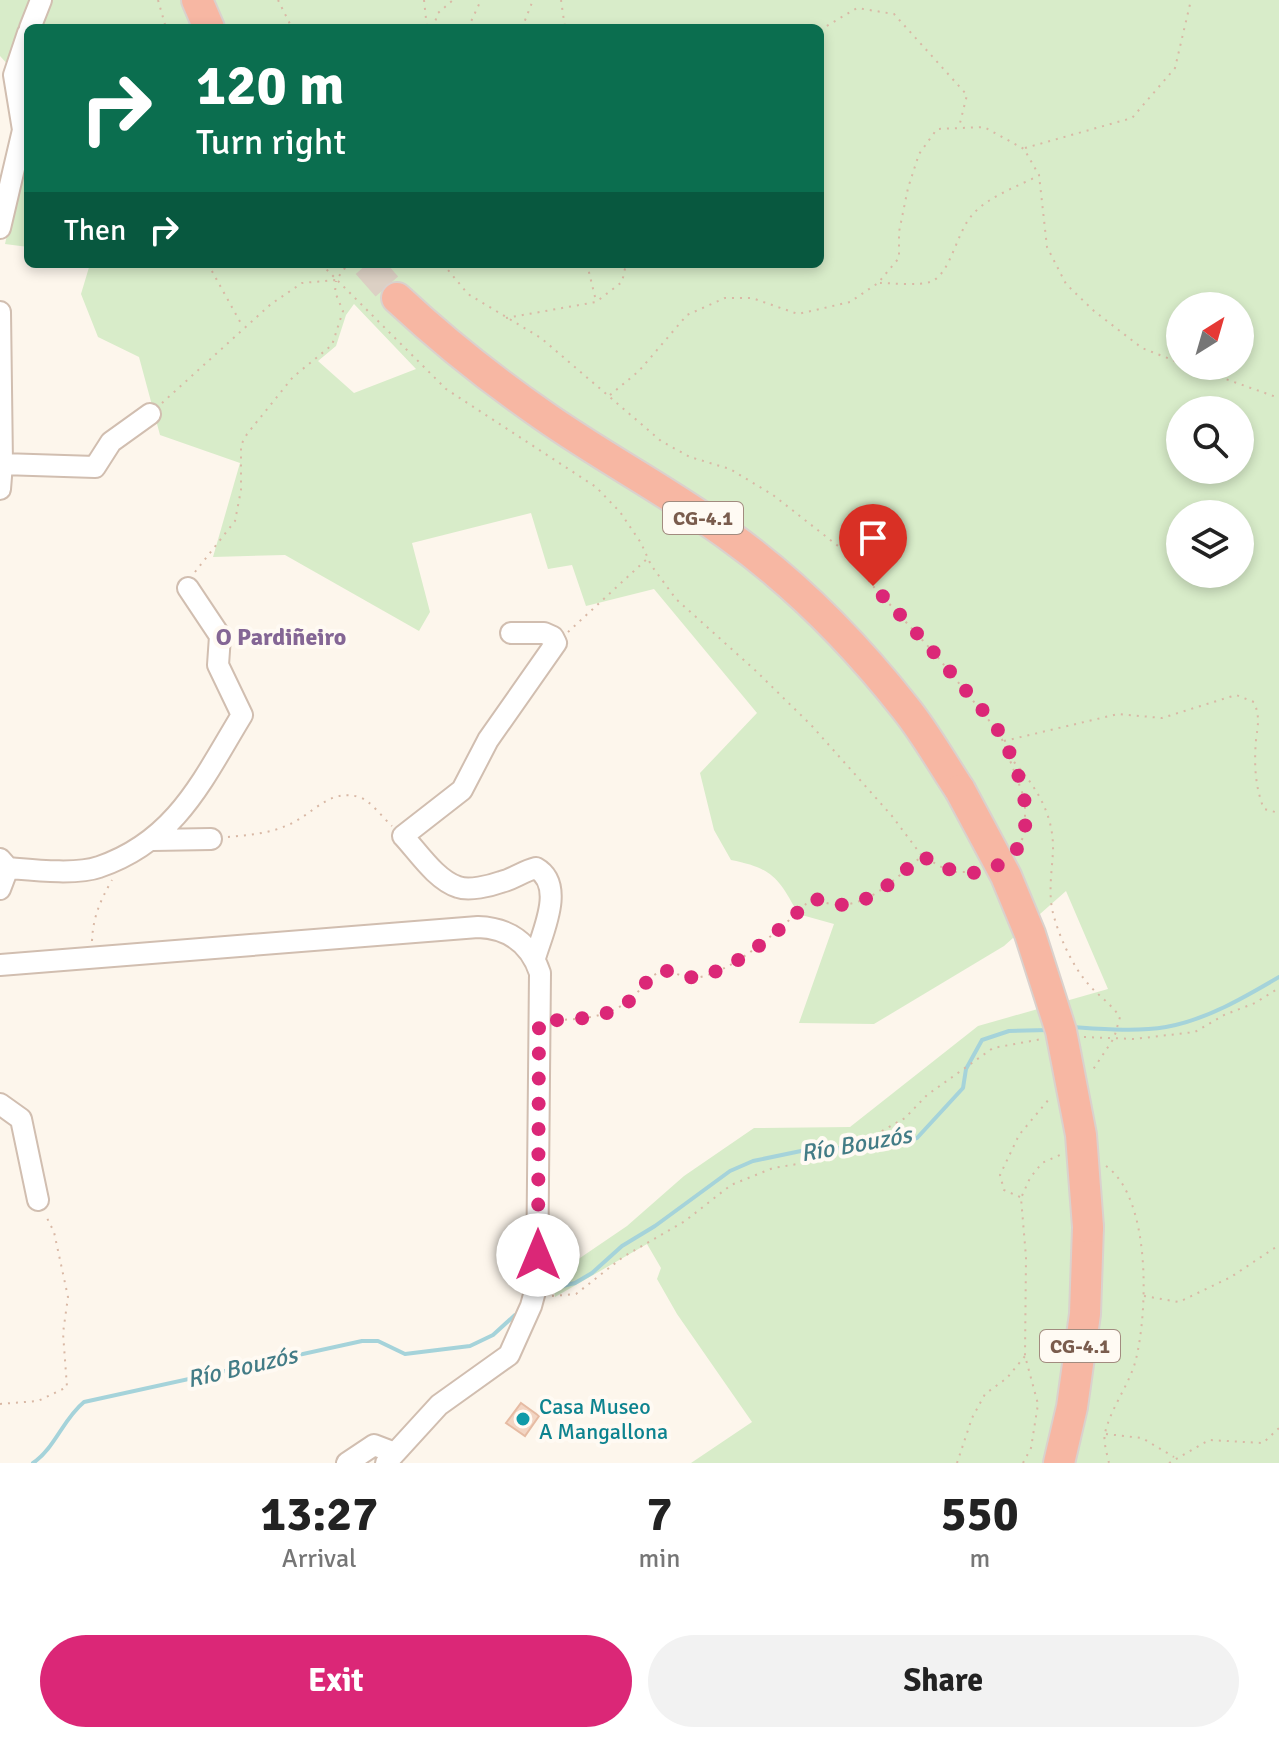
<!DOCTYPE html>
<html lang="en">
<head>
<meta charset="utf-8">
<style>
	:root { --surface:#fff; --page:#f2f2f2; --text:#222; --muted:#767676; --accent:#db2777 }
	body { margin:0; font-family:Signika,sans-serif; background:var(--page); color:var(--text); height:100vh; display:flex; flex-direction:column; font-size:30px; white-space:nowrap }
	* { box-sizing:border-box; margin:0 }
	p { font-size:26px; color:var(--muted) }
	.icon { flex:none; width:44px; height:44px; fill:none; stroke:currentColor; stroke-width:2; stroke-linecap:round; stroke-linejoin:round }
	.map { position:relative; height:1463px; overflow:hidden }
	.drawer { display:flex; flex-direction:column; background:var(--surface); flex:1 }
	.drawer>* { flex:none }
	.banner { position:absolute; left:24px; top:24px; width:800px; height:244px; border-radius:12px; box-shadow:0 4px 12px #0003; background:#0b6e4f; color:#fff; overflow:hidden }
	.needle { width:52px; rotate:37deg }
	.controls { position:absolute; left:1166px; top:292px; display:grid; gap:16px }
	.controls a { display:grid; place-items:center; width:88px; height:88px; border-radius:50%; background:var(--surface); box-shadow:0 4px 12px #0003; font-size:40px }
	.pin { position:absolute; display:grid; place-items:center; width:68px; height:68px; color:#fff; margin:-82px -34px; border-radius:50% 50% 50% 0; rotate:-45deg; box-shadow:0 0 8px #0007 }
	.pin .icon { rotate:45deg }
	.me { position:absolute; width:88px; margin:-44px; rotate:0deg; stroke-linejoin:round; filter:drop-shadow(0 0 6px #0008) }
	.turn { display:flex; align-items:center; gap:28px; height:168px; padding:0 40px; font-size:36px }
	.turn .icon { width:104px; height:104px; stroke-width:2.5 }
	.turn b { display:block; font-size:56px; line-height:68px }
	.then { display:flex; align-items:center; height:76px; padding:0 40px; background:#0003; gap:16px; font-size:30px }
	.eta { display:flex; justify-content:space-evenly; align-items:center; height:136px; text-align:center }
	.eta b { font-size:48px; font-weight:800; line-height:56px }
	.primary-button { display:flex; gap:16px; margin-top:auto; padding:16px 40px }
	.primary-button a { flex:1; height:92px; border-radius:48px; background:var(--accent); color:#fff; font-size:32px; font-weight:800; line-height:92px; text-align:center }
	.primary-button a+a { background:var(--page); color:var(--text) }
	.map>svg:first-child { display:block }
	.green { fill:#d8ecc9; fill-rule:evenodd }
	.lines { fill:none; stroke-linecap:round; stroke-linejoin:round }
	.stream { stroke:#a5d3da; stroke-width:4 }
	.building { fill:#f3d5c3; stroke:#e6bba3; stroke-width:2 }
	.highway-tunnel { stroke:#dcd0c4; stroke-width:30; stroke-dasharray:30 15; stroke-linecap:butt }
	.minor-casing { stroke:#d1beb0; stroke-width:24 }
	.highway-casing { stroke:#dad1cd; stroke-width:34 }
	.path { stroke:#d9b8a5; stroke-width:2; stroke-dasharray:2 6; stroke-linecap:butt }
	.minor { stroke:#fff; stroke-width:20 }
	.highway { stroke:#f7b7a3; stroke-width:30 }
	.highway-bridge-casing { stroke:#dad1cd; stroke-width:34; stroke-linecap:butt }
	.highway-bridge { stroke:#f7b7a3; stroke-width:30 }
	.route { stroke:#db2777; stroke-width:14; stroke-dasharray:0 25.2 }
	.culture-dot { fill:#0f9aa8; stroke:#fffaf3; stroke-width:3 }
	.labels { text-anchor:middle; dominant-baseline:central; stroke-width:8; stroke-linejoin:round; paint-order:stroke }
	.shield { fill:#fffaf3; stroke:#a28b7f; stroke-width:2 }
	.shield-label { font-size:20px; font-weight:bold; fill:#7a5c4d }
	.culture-label { font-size:22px; fill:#0d838f; stroke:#fffaf3; text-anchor:start }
	.neighbourhood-label { font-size:24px; font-weight:bold; fill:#846695; stroke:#fffaf3 }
	.water-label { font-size:24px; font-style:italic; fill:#437c86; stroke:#fffaf3 }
</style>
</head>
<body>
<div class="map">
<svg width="1279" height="1463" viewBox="0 0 1279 1463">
	<rect width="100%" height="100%" fill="#fdf6ec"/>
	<path class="green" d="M0 0H1279V1463H691L752 1422 677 1314 657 1279 661 1268 647 1244 555 1297 552 1277 627 1226 684 1176 754 1128 850 1127 978 1026 1108 989 1066 891 1004 946 874 1024 799 1023 834 924 798 914C779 878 772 868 731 860L714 830 700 773 757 713 654 589 586 606 572 565 548 569 531 513 412 543 430 612 419 631 285 555 213 557 240 463 160 435 139 357 98 337 81 294 90 264H820V28H28V118L20 78 0 56ZM354 304 416 369 354 393 318 361 336 346 346 315ZM1180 306H1240V366H1180ZM1180 410H1240V470H1180ZM1180 514H1240V574H1180Z
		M28 143V247L5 244Z"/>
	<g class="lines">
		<path class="stream" d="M1073 1027C1102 1029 1137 1032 1166 1027 1206 1020 1245 997 1279 977
			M550 1289 575 1283 592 1273 622 1246 655 1226 730 1171 753 1161 801 1151 885 1145 917 1138 963 1088 966 1069 982 1040 1009 1031 1048 1030
			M33 1463C55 1448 63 1419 84 1402L362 1341H378L405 1354 470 1346 493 1335 515 1315"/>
	</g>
	<path class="building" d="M521 1403 539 1416 525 1436 506 1423Z"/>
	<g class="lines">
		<path class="highway-tunnel" d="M367 264 397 298"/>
		<defs>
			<path id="minor" d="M30 28 41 0
				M0 228 23 130 14 75 28 33
				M0 312 2 464 0 489
				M2 464 95 467 111 442 150 414
				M511 633H544L553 637 556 643 488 740 462 790 403 836C418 852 436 880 458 887 469 891 490 886 501 882 514 879 523 871 536 868 566 885 542 933 535 958
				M153 840 211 839
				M0 859 8 868C32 870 77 875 99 867 176 841 203 779 242 715L218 665 220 636 188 588
				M0 889 8 868
				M0 965 478 927C509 928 530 943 540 973L537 1284 531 1306 509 1355 439 1405 386 1463
				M0 1104 21 1119 38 1200
				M347 1463 374 1445 395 1453"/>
			<path id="highway" d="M197 0 209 28
				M397 298C443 341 492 380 544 416 604 458 669 492 728 535 795 583 855 644 906 709 926 734 942 763 960 790
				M1059 1463 1072 1407 1085 1314 1088 1227"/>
		</defs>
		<use href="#minor" class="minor-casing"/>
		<use href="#highway" class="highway-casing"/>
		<path class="path" d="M158 0 166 28
			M278 0 292 28
			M424 0 427 28
			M561 0 565 28
			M433 28 438 13 453 0
			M468 28 481 0
			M522 28 533 0
			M820 30 857 8 894 14 967 95 959 127
			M1025 148 1132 118 1175 68 1191 0
			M208 264 243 327
			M321 264 446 389 596 487 620 512 641 543 651 565 676 599 756 671 812 726 892 816 922 856 950 872H977
			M443 264 468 294 541 338 661 441 690 457 730 469 773 495 847 553 873 586 936 655 1000 734 1025 800V833L1017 850
			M587 264 596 301
			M880 283C892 283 919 286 930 282 951 275 956 232 973 214 988 197 1018 186 1038 176
			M506 318 596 302 622 282 626 264
			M1189 366 1279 398
			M610 395 639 371 687 315 725 298H752L798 314 850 302 878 283 899 258V232L908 188 919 154 937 129 984 127 1024 149 1039 175 1047 247 1066 284 1094 311 1142 348 1180 363
			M162 403 271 304 302 283 336 280 348 264
			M195 572 235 521 241 490V445L247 434 293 377 332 345 343 311 335 292 336 281
			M568 632 648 558
			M1004 741 1118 714 1162 718 1236 695 1254 702C1260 717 1258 724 1256 740 1254 764 1255 787 1264 809L1279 813
			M1014 762C1037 788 1054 815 1053 851 1052 871 1048 893 1053 913 1059 937 1073 967 1089 985 1099 996 1111 1004 1120 1017L1114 1038 1092 1071
			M228 837C251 835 275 833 296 821 317 809 332 789 359 797 370 800 383 818 392 826
			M92 941C93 917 100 901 112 880
			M557 1020C584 1019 610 1017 632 998 641 990 647 978 658 973 670 967 682 979 694 978 730 975 781 929 806 904L816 899C858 919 891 882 922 856
			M1084 1037 1134 1039 1195 1032 1224 1015 1255 1003 1279 988
			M1106 1166C1151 1198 1148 1310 1136 1359 1130 1384 1111 1407 1105 1433 1103 1441 1107 1454 1109 1463
			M1020 1197 1004 1190 1000 1175 1019 1135 1050 1098
			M552 1296 576 1294 623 1257 685 1221 731 1185 773 1168 834 1158 905 1118 927 1095 993 1048 1042 1039
			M1144 1296 1179 1302 1231 1277 1279 1245
			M0 1404 38 1401 67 1387 63 1333 68 1297 54 1232 46 1216
			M1106 1434 1142 1438 1174 1457
			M957 1463 972 1418 985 1394 1007 1378 1025 1356
			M1023 1463 1031 1448 1038 1404 1025 1356 1026 1257 1021 1198 1030 1178 1042 1163 1060 1155
			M1169 1463 1209 1440 1263 1443 1279 1428"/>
		<use href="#minor" class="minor"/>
		<use href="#highway" class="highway"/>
		<defs>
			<path id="highway-bridge" d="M960 790 1006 876 1030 934 1061 1031 1081 1135 1088 1227"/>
		</defs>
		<use href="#highway-bridge" class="highway-bridge-casing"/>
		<use href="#highway-bridge" class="highway-bridge"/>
	</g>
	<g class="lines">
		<path class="route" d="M538 1255 539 1021C572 1019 607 1021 633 998 642 989 648 977 659 972 670 967 682 979 694 977 731 974 781 930 806 904L816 899C859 919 891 882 922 856 950 872 971 881 1002 863 1045 837 1020 771 1001 735 991 718 975 702 963 687 934 652 904 618 873 586"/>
	</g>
	<circle class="culture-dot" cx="523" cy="1419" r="8"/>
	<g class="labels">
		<g class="shield">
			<rect x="663" y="502" width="80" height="32" rx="6"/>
			<rect x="1040" y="1330" width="80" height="32" rx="6"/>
		</g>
		<g class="shield-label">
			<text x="703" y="518">CG-4.1</text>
			<text x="1080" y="1346">CG-4.1</text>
		</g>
		<g class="culture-label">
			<text x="539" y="1406">Casa Museo<tspan x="539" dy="25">A Mangallona</tspan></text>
		</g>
		<g class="neighbourhood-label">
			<text x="281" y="637">O Pardiñeiro</text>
		</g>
		<g class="water-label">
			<text transform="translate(856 1144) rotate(-10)">Río Bouzós</text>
			<text transform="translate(242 1367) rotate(-13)">Río Bouzós</text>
		</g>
	</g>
</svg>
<div class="controls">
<a><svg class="needle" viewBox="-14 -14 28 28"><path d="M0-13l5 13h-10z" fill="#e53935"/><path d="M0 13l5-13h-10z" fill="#767676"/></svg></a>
<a><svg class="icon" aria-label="search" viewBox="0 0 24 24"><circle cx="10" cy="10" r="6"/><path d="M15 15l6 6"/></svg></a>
<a><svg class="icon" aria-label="layers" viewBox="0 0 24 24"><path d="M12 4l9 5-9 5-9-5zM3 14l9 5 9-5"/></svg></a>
</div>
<div class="pin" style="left:873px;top:586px;background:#d93025"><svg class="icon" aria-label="arrive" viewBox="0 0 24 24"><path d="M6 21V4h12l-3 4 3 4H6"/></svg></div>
<svg class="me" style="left:538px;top:1255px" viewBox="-20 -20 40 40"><circle r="19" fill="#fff"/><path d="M0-13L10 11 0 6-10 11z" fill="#db2777"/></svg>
<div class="banner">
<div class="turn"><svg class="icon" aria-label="right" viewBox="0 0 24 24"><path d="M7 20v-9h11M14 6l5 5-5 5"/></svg><div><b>120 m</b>Turn right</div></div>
<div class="then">Then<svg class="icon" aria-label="right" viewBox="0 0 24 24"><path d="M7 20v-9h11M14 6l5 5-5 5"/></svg></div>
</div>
</div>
<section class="drawer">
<div class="eta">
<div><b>13:27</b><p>Arrival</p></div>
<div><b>7</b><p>min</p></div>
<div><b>550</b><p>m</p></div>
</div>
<div class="primary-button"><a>Exit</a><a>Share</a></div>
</section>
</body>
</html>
